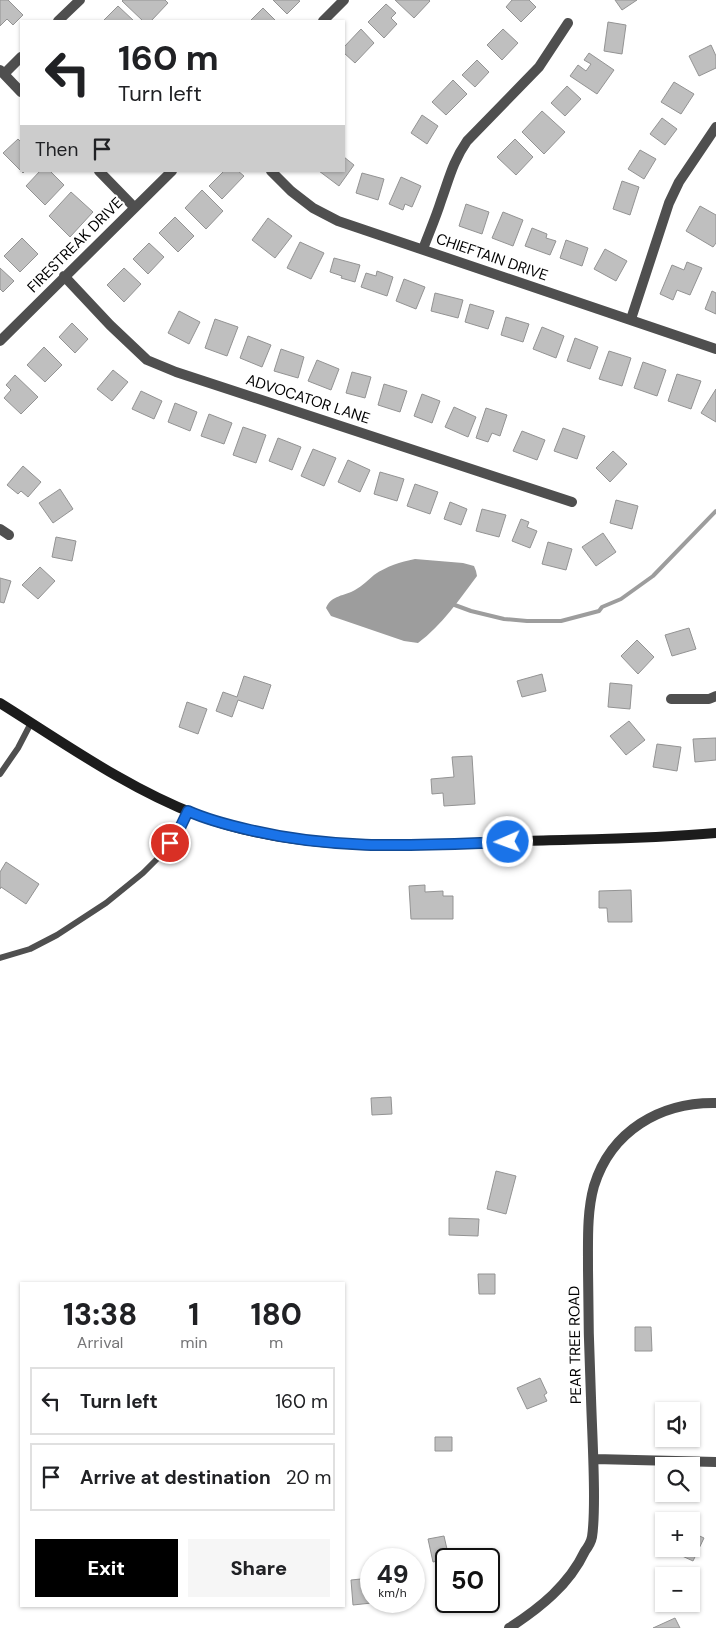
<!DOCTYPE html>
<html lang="en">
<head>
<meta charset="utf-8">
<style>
	:root { --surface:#fff; --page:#f6f6f6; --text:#202124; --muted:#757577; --line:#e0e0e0; --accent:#000 }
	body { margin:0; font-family:"DM Sans",sans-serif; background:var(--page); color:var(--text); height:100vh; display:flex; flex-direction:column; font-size:19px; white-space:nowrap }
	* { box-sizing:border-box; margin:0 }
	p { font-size:16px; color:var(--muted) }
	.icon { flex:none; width:28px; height:28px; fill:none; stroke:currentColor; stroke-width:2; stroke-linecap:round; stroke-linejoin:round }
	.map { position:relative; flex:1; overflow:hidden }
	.side { position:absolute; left:20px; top:1282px; width:325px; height:325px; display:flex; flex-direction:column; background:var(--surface); border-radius:0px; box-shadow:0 1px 4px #0004 }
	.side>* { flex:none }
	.guide { position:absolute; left:20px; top:20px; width:325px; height:152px; border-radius:0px; box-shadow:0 1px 4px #0004; background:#fff; color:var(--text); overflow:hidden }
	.buttons { position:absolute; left:655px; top:1402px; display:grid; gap:10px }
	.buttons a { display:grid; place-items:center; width:45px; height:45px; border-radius:0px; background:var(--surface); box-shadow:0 1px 4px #0004; font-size:25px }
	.speed { position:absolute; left:360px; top:1548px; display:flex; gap:10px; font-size:25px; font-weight:700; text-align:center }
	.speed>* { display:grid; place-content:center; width:65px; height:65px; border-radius:50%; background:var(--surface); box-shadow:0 1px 4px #0004; line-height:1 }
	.speed small { font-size:12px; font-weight:400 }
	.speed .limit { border:2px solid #111; border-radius:8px; background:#fff; color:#111 }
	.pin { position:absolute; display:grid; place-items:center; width:42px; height:42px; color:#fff; margin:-21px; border:2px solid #fff; border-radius:50%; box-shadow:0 1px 5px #0007 }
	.me { position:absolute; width:55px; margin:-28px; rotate:268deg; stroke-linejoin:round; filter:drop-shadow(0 0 4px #0008) }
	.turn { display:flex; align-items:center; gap:18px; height:105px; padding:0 15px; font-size:22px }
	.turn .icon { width:65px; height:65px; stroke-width:2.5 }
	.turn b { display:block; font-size:35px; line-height:42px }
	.then { display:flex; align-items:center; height:48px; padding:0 15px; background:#0003; gap:10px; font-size:19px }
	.eta { display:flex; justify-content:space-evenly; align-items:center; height:85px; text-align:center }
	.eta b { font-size:30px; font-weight:800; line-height:35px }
	.primary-button { display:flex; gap:10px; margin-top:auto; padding:10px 15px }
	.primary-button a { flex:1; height:58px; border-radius:0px; background:var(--accent); color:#fff; font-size:20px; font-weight:800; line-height:58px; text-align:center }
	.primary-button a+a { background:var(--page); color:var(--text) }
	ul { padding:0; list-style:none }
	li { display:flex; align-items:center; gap:15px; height:68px; margin:0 10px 8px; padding:0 5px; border:2px solid var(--line); border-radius:0px }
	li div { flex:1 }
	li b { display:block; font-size:19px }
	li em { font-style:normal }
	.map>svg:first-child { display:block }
	.water { fill:#9d9d9d }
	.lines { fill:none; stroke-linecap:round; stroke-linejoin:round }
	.stream { stroke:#9d9d9d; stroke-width:4 }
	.building { fill:#bfbfbf; stroke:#939393 }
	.service { stroke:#4f4f4f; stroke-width:6 }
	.minor { stroke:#4f4f4f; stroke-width:10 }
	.secondary { stroke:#1c1c1c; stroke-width:10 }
	.route-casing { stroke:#114b97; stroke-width:12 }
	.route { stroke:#1a73e8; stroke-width:9 }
	.labels { text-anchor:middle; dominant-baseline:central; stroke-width:4; stroke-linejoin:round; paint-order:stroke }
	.street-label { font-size:15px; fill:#000; stroke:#fff }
</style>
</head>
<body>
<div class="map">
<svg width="716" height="1628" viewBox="0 0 716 1628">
	<rect width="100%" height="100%" fill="#fff"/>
	<path class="water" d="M415 559 463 563 474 566 476 571 477 576C459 600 442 625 418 643L404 641 331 616 326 608C331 595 345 596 355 590 362 586 368 580 374 575 387 566 400 562 415 559Z"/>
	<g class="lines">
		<path class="stream" d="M452 604 471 611 504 619 527 621H561L599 611 602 607 621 599 653 576 716 511"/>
	</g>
	<path class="building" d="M0 0H8L23 15 13 25 7 19 0 26Z
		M123 0H165L168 3 151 21H143L122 1Z
		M273 0H298L300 1 287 14Z
		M395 0H429L430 1 414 18Z
		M512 0H529L536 7 521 22 506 7Z
		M615 0H637L622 10Z
		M386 4 396 13 391 18 397 24 384 38 368 22Z
		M118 6 134 21H103Z
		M263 8 276 21H250Z
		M608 22 626 25 622 54 604 51Z
		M361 29 374 43 355 63 344 53V47Z
		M503 29 518 43 502 60 487 45Z
		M711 45 716 56V68L699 76 689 56Z
		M589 53 614 70 597 94 570 76 578 65 586 71 591 64 584 60Z
		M477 60 489 72 475 87 462 75Z
		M453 80 467 94 446 115 432 102Z
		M674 82 694 94 681 114 661 102Z
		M567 86 581 99 565 116 551 103Z
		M542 111 565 132 544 154 522 132Z
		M422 115 438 126 427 144 411 133Z
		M662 118 677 129 665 145 650 134Z
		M18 139 21 142V171H25L23 173 3 153Z
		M515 139 533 157 516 175 497 157Z
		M640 150 656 159 644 179 628 169Z
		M344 157 354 165 339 186 319 171H344Z
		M40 171H50L64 185 45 205 26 186Z
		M224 171H238L244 176 222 199 209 186Z
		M362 173 384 179 378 200 356 193Z
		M401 177 421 186 412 207 405 204 403 210 389 204Z
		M622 181 639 187 630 215 613 209Z
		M202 190 223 211 206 229 185 208Z
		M71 192 93 212 70 237 49 216Z
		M466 204 489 212 482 234 459 226Z
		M700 206 716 215V243L713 247 686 231Z
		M503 212 523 220 513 246 492 238Z
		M175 217 194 236 178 252 159 233Z
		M268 218 292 236 275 258 252 240Z
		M532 228 547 234 546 238 556 241 550 255 525 246Z
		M22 238 38 254 20 272 4 256Z
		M566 240 588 248 582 266 560 258Z
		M300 242 324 253 311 279 287 268Z
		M149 243 164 257 148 274 133 259Z
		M605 249 627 261 616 281 594 269Z
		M334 258 360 265 355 282 341 278 342 276 330 272Z
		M687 262 702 268 690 295 677 290 673 300 660 294 672 265 684 270Z
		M0 268 14 281 3 292 0 289Z
		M124 268 141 284 124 302 107 285Z
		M377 271 393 277 387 296 361 287 366 273 376 276Z
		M404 279 425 287 416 309 396 301Z
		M712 291 716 293V314L705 309Z
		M435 293 463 300 458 318 431 311Z
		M470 304 494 311 488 329 465 322Z
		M179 311 200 322 189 344 168 333Z
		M506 317 529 324 523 342 501 335Z
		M215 319 238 327 227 356 205 348Z
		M72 323 88 339 75 353 59 337Z
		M542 327 564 336 556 358 533 349Z
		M248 336 271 345 262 367 240 358Z
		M575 338 598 347 590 369 567 361Z
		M44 347 62 365 45 382 27 365Z
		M281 349 304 357 298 378 274 371Z
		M609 351 631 358 622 386 599 379Z
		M317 360 339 369 331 390 308 381Z
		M643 362 666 370 657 396 634 388Z
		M113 370 128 382 112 401 97 389Z
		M352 372 371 377 365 398 346 393Z
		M677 374 701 381 691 409 668 401Z
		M15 375 38 397 21 414 4 398 11 390 6 385Z
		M384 384 407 391 400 412 378 405Z
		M716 389V422L701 413Z
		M141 391 162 401 154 419 132 409Z
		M422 394 440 401 432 423 414 416Z
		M175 403 197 412 190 431 168 422Z
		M454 407 476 417 468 437 445 427Z
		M486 408 507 415 500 436 492 433 488 442 476 438Z
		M209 414 232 423 224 444 201 436Z
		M243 427 266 435 256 463 233 455Z
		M563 428 585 436 577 459 554 451Z
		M522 431 545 440 537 460 513 451Z
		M278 438 301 447 292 470 269 461Z
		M313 449 336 458 324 486 301 476Z
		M613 451 627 464 610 482 596 468Z
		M348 460 370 470 360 492 338 482Z
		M23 466 41 482 28 497 21 491 18 494 7 485Z
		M380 472 404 479 397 501 374 494Z
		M415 484 438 492 430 514 407 506Z
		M60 489 73 509 53 523 39 503Z
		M616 500 638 506 632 529 610 523Z
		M450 502 467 509 461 525 444 519Z
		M482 509 506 515 499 537 476 531Z
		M521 519 529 522 527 527 537 531 530 548 512 541Z
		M603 533 616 552 596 566 582 547Z
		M56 537 76 541 72 561 52 557Z
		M548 542 572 549 566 570 542 564Z
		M40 567 55 581 38 599 22 585Z
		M0 578 11 581 4 603 0 602Z
		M689 628 696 649 672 656 665 635Z
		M637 640 654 657 638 674 621 656Z
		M542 674 546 691 522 697 517 681Z
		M244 676 271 685 263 709 238 700 232 717 216 711 223 692 237 697Z
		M610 683 632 685 630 709 608 707Z
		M187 702 207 709 198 734 179 727Z
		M629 721 645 740 626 755 610 736Z
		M716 738V760L695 762 693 739Z
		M657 744 681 747 677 771 653 767Z
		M472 756 475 804 444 806 443 793 432 794 431 779 454 777 452 757Z
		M6 862 39 884 26 904 1 887 0 889V872Z
		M425 885V892L443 891V896H453V919H411L409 886Z
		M631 890 632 922H608L607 908H599V891Z
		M391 1097 392 1114 372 1115 371 1098Z
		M496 1171 516 1176 506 1214 487 1209Z
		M449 1218 479 1219 478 1236 449 1235Z
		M478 1274H495V1294H479Z
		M635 1327H651L652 1351H635Z
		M540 1378 547 1393 544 1395 547 1401 527 1409 517 1388Z
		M435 1437H452V1451H435Z
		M691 1532 704 1538 693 1561 667 1549H691Z
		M444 1536 449 1558 433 1562 428 1539Z
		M371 1578V1601L381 1602 353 1605 351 1580Z
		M675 1618 680 1628H653Z"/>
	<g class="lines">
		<path class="service" d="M0 774 18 748 31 723
			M0 958 30 949 57 935 106 903 143 873 160 856 179 830 188 811"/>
		<path class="minor" d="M58 21 80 0
			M323 21 344 0
			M0 70 21 92
			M4 74 21 57
			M99 171 134 207
			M271 171 291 191 313 208 338 221 716 349
			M423 249C429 233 436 217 441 201 449 179 453 161 467 141L539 67 568 23
			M64 276 110 325 147 360 176 372 572 502
			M631 319 669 203 679 182 716 127
			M0 341 172 171
			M0 529 9 535
			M671 699H709L716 696
			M595 1459 716 1462
			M509 1628C540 1608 569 1585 585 1551 588 1547 591 1542 592 1537 594 1524 594 1510 594 1496 594 1463 592 1430 591 1398 589 1353 588 1309 588 1265 588 1239 587 1211 594 1186 611 1131 660 1102 716 1103"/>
		<path class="secondary" d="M0 703C64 743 127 788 197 815 302 855 414 845 523 841 587 839 652 839 716 833"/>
	</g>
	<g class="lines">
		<defs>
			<path id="route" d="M170 843 179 830 188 811C208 820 228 825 250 830 337 851 420 845 508 842"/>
		</defs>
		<use href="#route" class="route-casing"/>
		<use href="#route" class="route"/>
	</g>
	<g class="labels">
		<g class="street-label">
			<text transform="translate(75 245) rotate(-45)">FIRESTREAK DRIVE</text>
			<text transform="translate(492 257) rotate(19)">CHIEFTAIN DRIVE</text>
			<text transform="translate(308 399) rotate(18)">ADVOCATOR LANE</text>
			<text transform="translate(575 1345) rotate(-91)">PEAR TREE ROAD</text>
		</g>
	</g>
</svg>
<div class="buttons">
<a><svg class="icon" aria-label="sound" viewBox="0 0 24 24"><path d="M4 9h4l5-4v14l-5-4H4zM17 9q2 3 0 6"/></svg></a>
<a><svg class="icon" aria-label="search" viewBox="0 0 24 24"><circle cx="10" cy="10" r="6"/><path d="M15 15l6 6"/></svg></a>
<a>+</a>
<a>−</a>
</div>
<div class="speed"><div>49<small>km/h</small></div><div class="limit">50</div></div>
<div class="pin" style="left:170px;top:843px;background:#d93025"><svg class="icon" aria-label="arrive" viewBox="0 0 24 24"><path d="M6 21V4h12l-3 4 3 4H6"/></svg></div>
<svg class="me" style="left:508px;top:842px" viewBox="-20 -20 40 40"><circle r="17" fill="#1a73e8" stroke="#fff" stroke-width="3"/><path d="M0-11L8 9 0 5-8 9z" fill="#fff"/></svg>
<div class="guide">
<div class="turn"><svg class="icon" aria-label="left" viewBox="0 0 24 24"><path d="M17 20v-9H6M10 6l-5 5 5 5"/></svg><div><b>160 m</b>Turn left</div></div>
<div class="then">Then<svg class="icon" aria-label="arrive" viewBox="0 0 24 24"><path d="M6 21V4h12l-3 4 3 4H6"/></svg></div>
</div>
<section class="side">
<div class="eta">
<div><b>13:38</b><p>Arrival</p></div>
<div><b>1</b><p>min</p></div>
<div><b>180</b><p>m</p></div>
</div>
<ul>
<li><svg class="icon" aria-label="left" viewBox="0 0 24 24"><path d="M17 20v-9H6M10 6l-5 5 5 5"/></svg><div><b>Turn left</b></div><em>160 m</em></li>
<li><svg class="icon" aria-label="arrive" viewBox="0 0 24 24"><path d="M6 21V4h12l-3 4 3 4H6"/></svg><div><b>Arrive at destination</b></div><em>20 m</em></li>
</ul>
<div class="primary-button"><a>Exit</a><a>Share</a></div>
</section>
</div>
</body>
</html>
